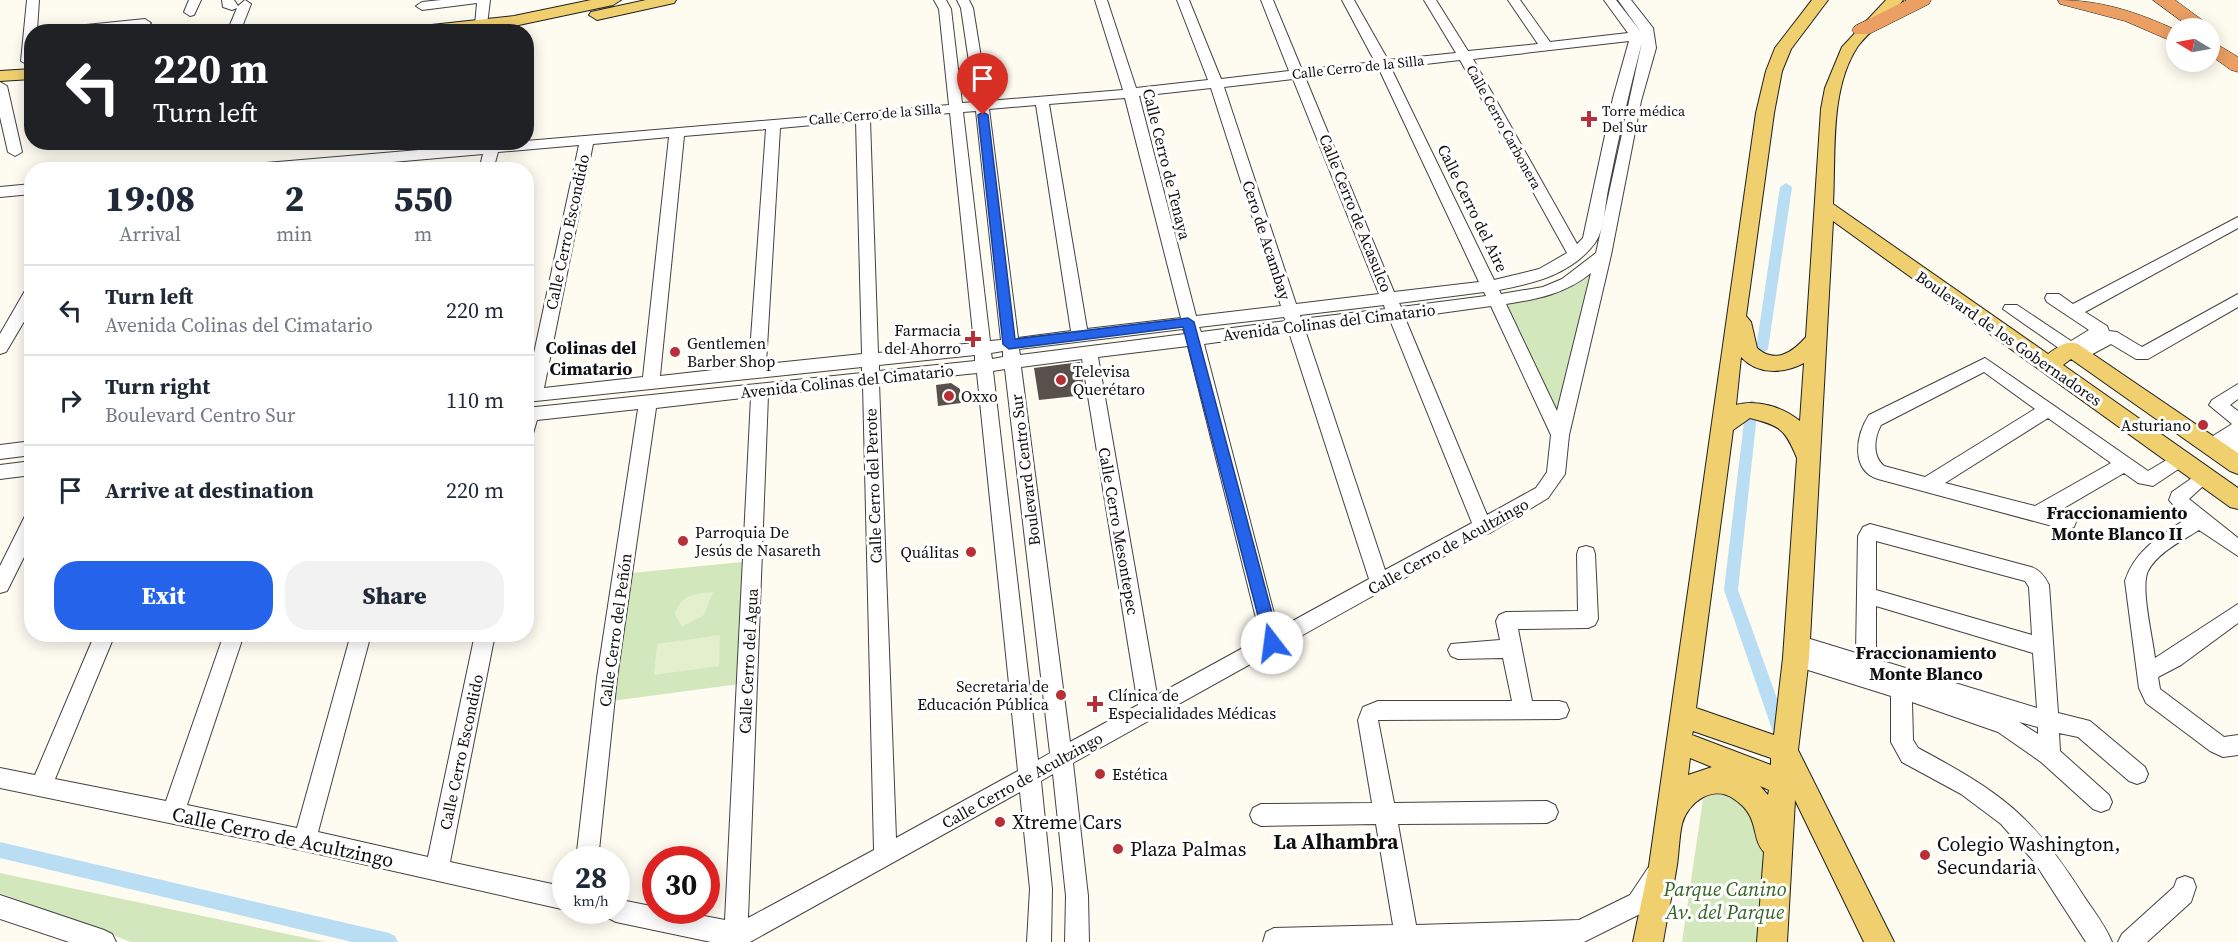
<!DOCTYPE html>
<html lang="en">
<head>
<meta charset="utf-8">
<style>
	:root { --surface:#fff; --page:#f2f2f3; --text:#1f2937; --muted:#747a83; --line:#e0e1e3; --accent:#2563eb }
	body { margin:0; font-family:"Source Serif 4",serif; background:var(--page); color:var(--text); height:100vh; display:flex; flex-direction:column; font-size:22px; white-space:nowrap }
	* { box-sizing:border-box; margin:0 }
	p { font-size:20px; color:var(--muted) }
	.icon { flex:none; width:33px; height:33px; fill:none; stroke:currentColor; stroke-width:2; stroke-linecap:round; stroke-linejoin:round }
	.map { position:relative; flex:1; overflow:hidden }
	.details { position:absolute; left:24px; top:162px; width:510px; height:480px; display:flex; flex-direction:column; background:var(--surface); border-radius:24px; box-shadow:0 3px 15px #0003 }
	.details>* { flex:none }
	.guide { position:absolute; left:24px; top:24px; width:510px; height:126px; border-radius:24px; box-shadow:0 3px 15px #0003; background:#202124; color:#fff; overflow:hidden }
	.needle { width:39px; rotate:280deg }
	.buttons { position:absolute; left:2166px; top:18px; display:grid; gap:12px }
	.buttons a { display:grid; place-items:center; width:54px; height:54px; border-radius:50%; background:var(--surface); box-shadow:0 3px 15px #0003; font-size:30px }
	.speed { position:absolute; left:552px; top:846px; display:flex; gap:12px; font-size:30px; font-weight:700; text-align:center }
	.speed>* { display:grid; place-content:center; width:78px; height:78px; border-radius:50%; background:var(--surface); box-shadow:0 3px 15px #0003; line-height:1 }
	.speed small { font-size:15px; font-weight:400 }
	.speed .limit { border:9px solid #d22; background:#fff; color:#111 }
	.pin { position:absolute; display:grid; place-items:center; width:51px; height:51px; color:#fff; margin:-62px -26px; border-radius:50% 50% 50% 0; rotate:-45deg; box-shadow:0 0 6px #0007 }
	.pin .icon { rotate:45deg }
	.me { position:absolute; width:66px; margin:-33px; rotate:345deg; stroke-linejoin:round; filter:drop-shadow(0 0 4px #0008) }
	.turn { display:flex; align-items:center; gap:21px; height:126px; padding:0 30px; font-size:27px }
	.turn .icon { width:78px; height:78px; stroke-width:2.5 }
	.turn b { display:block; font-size:42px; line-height:51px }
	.eta { display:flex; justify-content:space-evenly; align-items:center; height:102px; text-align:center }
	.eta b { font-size:36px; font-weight:800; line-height:42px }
	.cta { display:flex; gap:12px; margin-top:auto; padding:12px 30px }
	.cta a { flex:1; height:69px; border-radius:24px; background:var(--accent); color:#fff; font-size:24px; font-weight:800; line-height:69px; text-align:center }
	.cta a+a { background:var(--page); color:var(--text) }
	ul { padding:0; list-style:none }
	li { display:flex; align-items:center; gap:18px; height:90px; padding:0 30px; border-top:2px solid var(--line) }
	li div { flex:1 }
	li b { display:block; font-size:22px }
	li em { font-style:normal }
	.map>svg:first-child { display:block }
	.green { fill:#d3e7bc }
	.pitch { fill:#e4efcd }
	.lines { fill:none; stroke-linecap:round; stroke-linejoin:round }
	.canal { fill:#b9def3; fill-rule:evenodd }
	.building { fill:#57504b }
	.minor-casing { stroke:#424242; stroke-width:2 }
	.major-casing { stroke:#202020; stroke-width:2 }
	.highway-casing { stroke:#202020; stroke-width:1 }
	.minor { fill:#fff; fill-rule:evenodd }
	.major { fill:#f0cf6f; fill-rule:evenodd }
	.highway { fill:#eb9f62; fill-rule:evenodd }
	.route { fill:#2563eb; stroke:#184099; stroke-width:1.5 }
	.poi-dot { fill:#b72f37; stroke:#fff; stroke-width:2 }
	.labels { text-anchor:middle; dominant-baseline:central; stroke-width:6; stroke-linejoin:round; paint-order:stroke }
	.far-street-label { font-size:14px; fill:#0f0f0f; stroke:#fff }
	.far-poi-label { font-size:14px; fill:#0f0f0f; stroke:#fff; text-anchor:start }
	.street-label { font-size:16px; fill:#0f0f0f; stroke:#fff }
	.poi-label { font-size:16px; fill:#0f0f0f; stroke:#fff; text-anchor:start }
	.neighbourhood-label { font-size:18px; font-weight:bold; fill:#0f0f0f; stroke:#fff }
	.near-poi-label { font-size:20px; fill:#0f0f0f; stroke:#fff; text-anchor:start }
	.near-street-label { font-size:20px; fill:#0f0f0f; stroke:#fff }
	.near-park-label { font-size:20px; font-style:italic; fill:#316322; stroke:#fff }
	.near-neighbourhood-label { font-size:21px; font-weight:bold; fill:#0f0f0f; stroke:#fff }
</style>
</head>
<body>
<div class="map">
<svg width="2238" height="942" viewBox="0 0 2238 942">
	<rect width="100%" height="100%" fill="#fefbf1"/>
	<path class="green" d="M1603 255 1560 435 1497 300 1546 292Z
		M752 561 747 683 604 702 631 573Z
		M1718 789 1745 799 1768 859 1757 942H1682L1703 799Z
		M0 873 325 942H131L0 893Z"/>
	<path class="pitch" d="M713 592 704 615 682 627 675 614C680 594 697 594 713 592Z
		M720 635 719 666 654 675 657 644Z"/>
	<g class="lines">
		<path class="canal" d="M1786 183 1792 187 1768 349 1762 354 1756 349 1780 187Z
			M1752 400 1758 405 1738 590 1789 732 1787 737 1781 739 1775 737 1773 732 1724 590 1746 405Z
			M0 842 389 933 395 936 398 942H352L0 858Z"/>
	</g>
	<path class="building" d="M1080 362 1085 395 1039 400 1034 368Z
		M951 383 960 389 961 403 938 406 936 385Z"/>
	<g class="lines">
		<defs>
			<path id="minor" d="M27 0H39L37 30 145 19 151 23 145 27 92 32H32V64L28 65 21 61Z
				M189 0H201L194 15 190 16 184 12Z
				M222 0H234L238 6 245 0 251 4 240 32H227L237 8 232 10 223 7Z
				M441 0H490L487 25 481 29 475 25 477 3 422 10 416 6 422 2Z
				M934 0H946L951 9 962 103 975 102 961 8 957 0H969L973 8 988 101 1123 90 1095 0H1107L1136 88 1208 80 1177 0H1189L1221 79 1289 71 1261 0H1273L1302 70 1375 62 1342 0H1354L1388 60 1456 53 1424 0H1436L1468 51 1538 44 1508 0H1520L1550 42 1628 33 1604 0H1616L1641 32 1618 0H1631L1653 28 1656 48 1641 101 1611 255 1569 435 1565 474 1548 498 1490 533 1482 535 1073 763 1088 896 1089 942H1065L1066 896 1053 774 1041 781 1052 889 1051 942H1027L1030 889 1020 792 750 942H711L616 922 608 918 605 910H616V899L656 907V910H673L725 920 751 397 656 408 617 678 598 860H576L597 678 638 409 537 420 532 437 526 439V408L862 373V367L526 402V390L579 145 498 152 493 170H479L483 154 302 170H236L243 165 949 105 939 9ZM1629 41 1613 98 1583 238 1577 244 1473 59ZM1642 42 1596 253 1562 279 1543 287 1501 294 1499 290C1535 283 1572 274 1595 243 1604 231 1605 205 1608 190 1618 140 1629 91 1642 42ZM1460 60 1567 253 1539 269 1494 280 1391 68ZM1379 69 1479 282 1394 292 1305 77ZM1293 79 1379 294 1296 304 1224 87ZM1211 88 1281 306 1196 316 1139 96ZM1125 98 1181 318 1087 329 1049 104ZM1036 105 1071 331 1018 338 989 109ZM976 111 1001 340 990 341 963 112ZM950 113 974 343 878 353 870 120ZM856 121 862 354 766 364 780 128ZM766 129 749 366 660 376 684 136ZM669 137 643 377 544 388 593 144ZM1591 273 1557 411 1506 304C1538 299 1565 294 1591 273ZM1484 292 1486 296 1401 307 1399 303ZM1384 305 1385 309 1301 319 1300 315ZM1491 306 1551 435 1547 472 1536 488 1487 515 1405 318ZM1284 317 1286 321 1201 332 1199 327ZM1390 320 1472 523 1385 570 1305 330ZM1183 329 1185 334 1020 355 1019 349ZM1289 332 1369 579 1278 629 1204 344ZM1188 346 1261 638 1157 695 1098 357ZM1003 351V357L992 359 991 353ZM975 355V361L879 371V365ZM1082 359 1138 705 1070 742 1021 367ZM1005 369 1050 753 1038 760 993 371ZM977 373 1018 771 896 838 879 383ZM863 385 874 850 748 918 768 395Z
				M0 82 7 86 22 152 15 156 8 152 0 117Z
				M32 184V194L0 197V187Z
				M2238 217V228L2085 312 2107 326 2109 331 2117 332 2142 347 2238 294V307L2148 359H2136L2111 344 2085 358H2073L2003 309 2005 305H2017L2071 341 2089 330 2047 302 2045 298 2047 294H2059L2073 304Z
				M32 288V308L6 352 0 354V334L26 289Z
				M1985 358 2148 471 2180 452 2186 454 2189 459 2186 464 2153 486 2138 483 2124 473 2057 512 2074 517 2076 522 2074 527 2067 530 1878 479C1850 470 1856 435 1869 415ZM1984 372 2035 409 1925 477 1884 466C1872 456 1874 438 1881 425ZM2048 418 2111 463 2035 506 1945 483Z
				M2238 384V399L2230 405 2238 411V453L2222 461 2216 459 2214 452 2205 451 2202 446 2205 441 2232 424 2209 405 2212 400Z
				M32 441V455L0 459V445Z
				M32 461V475L0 479V465Z
				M2205 469 2211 471 2214 476 2189 499 2238 538V556L2199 530C2182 541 2158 552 2148 571 2140 587 2153 639 2155 658L2238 604V623L2181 665 2158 677 2160 689 2224 737 2238 735V755L2223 757 2210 751 2146 703 2139 688 2125 581C2135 550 2160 536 2186 519L2169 500 2172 492Z
				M32 514V541L7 591 0 593V566L25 516Z
				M1870 524 2031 567C2040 570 2045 577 2049 585L2058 713 2090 721 2145 767 2148 774 2145 781 2137 784 2129 781 2078 737 2059 733 2060 751 2109 795 2112 802 2109 809 2101 812 2093 809 2041 762 1998 732 1912 702 1913 740 1918 748C2000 792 2032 814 2083 895 2093 910 2105 925 2112 942H2086L2035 863 2001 824 1961 794 1902 762 1891 742V696L1789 664 1786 658 1791 651 1787 644 1790 638 1797 635 1856 653 1858 536 1863 527ZM1876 541 2025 581 2029 587 2032 635 1876 590ZM1876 606 2033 653 2037 708 1876 659ZM2019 722 2038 727V734Z
				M1586 546 1593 548 1595 554 1598 619 1595 625 1588 628 1518 629 1532 701H1559L1566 703 1569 710 1566 717 1559 719 1378 720 1394 803 1547 801 1555 805 1558 812 1555 819 1547 823 1398 824 1416 925 1579 920 1630 895 1648 868 1656 865 1664 868 1667 876 1646 911 1584 942H1263L1266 932 1274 928 1393 925 1376 824 1261 826 1253 822 1250 815 1253 808 1261 804 1372 803 1358 720 1363 707 1378 701H1512L1503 658 1458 659 1451 656 1448 650 1451 644 1500 640 1496 621 1499 615 1506 612 1578 611 1577 554 1579 548Z
				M95 634H115L55 779 166 801 224 634H244L187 805 297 828 351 634H371L318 832 428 857 475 634H495L450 862 566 887V910L305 851 0 788V768L35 775Z
				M2185 876 2193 879 2196 887 2191 902 2147 942H2118L2122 934 2174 887 2177 879Z
				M0 895 104 930 112 934 116 942H69L0 919Z"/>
			<path id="major" d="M591 0H621L613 5 514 26 462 32H405L413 27 514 16Z
				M646 0H676L674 3 597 20 589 15 591 12Z
				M1812 0H1828L1791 49 1782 71 1774 113 1746 316 1751 322 1757 348C1775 364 1792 353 1806 337L1821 109 1825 88 1842 47 1886 0H1903C1890 17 1871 29 1858 46 1829 89 1836 155 1833 204L2048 354C2058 347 2066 340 2078 344L2238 453V474L2230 471 2071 359 2063 365 2238 488V509L2230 507 1833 221 1809 658 1798 750 1894 942H1864L1795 800 1787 942H1757L1764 852C1750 837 1761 817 1734 799 1713 784 1688 802 1682 824 1679 837 1679 852 1677 865 1673 891 1667 917 1663 942H1633L1649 866 1756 113 1766 71 1775 48ZM1741 357C1758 375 1783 374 1804 363L1800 421C1782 407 1758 399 1736 405ZM1750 418C1781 426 1785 429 1797 458L1783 658 1774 735 1696 708 1733 430ZM1693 731 1771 758V765L1692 735ZM1690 758 1712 767 1688 775ZM1760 786 1769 790 1768 795Z
				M32 69V79L0 81V71Z"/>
			<path id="highway" d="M1907 0H1931L1929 4 1869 34H1855L1852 30 1855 26Z
				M2058 0C2101 0 2137 12 2176 30V43L2125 21 2060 4Z
				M2153 0H2175L2213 28 2210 32V28H2191Z
				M2210 40 2238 57V72L2231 70 2210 55Z"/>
		</defs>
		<use href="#minor" class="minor-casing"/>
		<use href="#major" class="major-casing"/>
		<use href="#highway" class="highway-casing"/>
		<use href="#minor" class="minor"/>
		<use href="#major" class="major"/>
		<use href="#highway" class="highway"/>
	</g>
	<path class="route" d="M983 112 988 115 1015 339 1188 318 1194 322 1280 643 1278 648H1267L1265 643 1183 327 1009 349 1003 344 978 115Z"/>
	<g class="poi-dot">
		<path d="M1586 110h6v6h6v6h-6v6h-6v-6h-6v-6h6z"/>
		<path d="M970 330h6v6h6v6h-6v6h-6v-6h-6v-6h6z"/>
		<circle cx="675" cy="352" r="6"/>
		<circle cx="1061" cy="380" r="6"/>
		<circle cx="949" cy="396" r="6"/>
		<circle cx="2203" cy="425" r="6"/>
		<circle cx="683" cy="541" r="6"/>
		<circle cx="971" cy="552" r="6"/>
		<circle cx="1061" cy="695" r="6"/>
		<path d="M1092 695h6v6h6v6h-6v6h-6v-6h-6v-6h6z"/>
		<circle cx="1100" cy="774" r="6"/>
		<circle cx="1000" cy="822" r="6"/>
		<circle cx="1118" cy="849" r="6"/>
		<circle cx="1925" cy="855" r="6"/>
	</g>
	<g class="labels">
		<g class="far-street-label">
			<text transform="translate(1358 67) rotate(-6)">Calle Cerro de la Silla</text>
			<text transform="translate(875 114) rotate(-5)">Calle Cerro de la Silla</text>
			<text transform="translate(1504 127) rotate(61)">Calle Cerro Carbonera</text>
		</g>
		<g class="far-poi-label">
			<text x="1602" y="111">Torre médica<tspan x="1602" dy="16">Del Sur</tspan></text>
		</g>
		<g class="street-label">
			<text transform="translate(1167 164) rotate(76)">Calle Cerro de Tenaya</text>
			<text transform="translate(1473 208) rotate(64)">Calle Cerro del Aire</text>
			<text transform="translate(1356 213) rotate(68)">Calle Cerro de Acasulco</text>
			<text transform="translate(567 232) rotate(-78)">Calle Cerro Escondido</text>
			<text transform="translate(1267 240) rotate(72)">Cero de Acambay</text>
			<text transform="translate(1329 322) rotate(-7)">Avenida Colinas del Cimatario</text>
			<text transform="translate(2009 338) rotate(35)">Boulevard de los Gobernadores</text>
			<text transform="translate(847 381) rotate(-6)">Avenida Colinas del Cimatario</text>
			<text transform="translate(1025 470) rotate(-97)">Boulevard Centro Sur</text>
			<text transform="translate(873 486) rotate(-92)">Calle Cerro del Perote</text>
			<text transform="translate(1119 531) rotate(80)">Calle Cerro Mesontepec</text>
			<text transform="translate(1448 546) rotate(-29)">Calle Cerro de Acultzingo</text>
			<text transform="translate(615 630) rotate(-82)">Calle Cerro del Peñón</text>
			<text transform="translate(748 661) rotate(-87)">Calle Cerro del Agua</text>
			<text transform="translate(461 752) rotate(-78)">Calle Cerro Escondido</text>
			<text transform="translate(1022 780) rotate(-29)">Calle Cerro de Acultzingo</text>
		</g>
		<g class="poi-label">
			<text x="961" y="330" text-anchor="end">Farmacia<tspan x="961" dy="18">del Ahorro</tspan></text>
			<text x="687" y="343">Gentlemen<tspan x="687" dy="18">Barber Shop</tspan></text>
			<text x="1073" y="371">Televisa<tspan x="1073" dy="18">Querétaro</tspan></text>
			<text x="961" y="396">Oxxo</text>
			<text x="2191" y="425" text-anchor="end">Asturiano</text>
			<text x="695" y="532">Parroquia De<tspan x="695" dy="18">Jesús de Nasareth</tspan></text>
			<text x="959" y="552" text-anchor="end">Quálitas</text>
			<text x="1049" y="686" text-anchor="end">Secretaria de<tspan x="1049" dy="18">Educación Pública</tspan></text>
			<text x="1108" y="695">Clínica de<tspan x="1108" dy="18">Especialidades Médicas</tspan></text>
			<text x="1112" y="774">Estética</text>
		</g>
		<g class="neighbourhood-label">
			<text x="591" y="347">Colinas del<tspan x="591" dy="21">Cimatario</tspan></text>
			<text x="2117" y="512">Fraccionamiento<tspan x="2117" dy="21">Monte Blanco II</tspan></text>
			<text x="1926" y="652">Fraccionamiento<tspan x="1926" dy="21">Monte Blanco</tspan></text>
		</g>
		<g class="near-poi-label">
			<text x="1012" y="822">Xtreme Cars</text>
			<text x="1937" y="844">Colegio Washington,<tspan x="1937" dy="23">Secundaria</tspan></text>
			<text x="1130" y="849">Plaza Palmas</text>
		</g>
		<g class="near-street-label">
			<text transform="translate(283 837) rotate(12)">Calle Cerro de Acultzingo</text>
		</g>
		<g class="near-park-label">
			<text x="1725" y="889">Parque Canino<tspan x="1725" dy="23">Av. del Parque</tspan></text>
		</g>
		<g class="near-neighbourhood-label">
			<text x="1336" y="841">La Alhambra</text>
		</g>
	</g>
</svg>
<div class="buttons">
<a><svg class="needle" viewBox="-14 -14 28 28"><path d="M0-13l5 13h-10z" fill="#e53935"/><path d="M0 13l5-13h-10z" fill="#747a83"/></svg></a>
</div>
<div class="speed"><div>28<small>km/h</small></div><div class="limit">30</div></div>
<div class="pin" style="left:983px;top:115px;background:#d93025"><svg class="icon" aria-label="arrive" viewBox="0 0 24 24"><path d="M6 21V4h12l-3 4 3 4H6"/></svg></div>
<svg class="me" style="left:1272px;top:643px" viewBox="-20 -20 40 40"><circle r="19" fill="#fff"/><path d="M0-13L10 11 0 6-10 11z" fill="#2563eb"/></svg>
<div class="guide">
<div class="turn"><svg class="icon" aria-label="left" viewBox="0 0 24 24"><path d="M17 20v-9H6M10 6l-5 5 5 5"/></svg><div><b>220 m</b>Turn left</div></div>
</div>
<section class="details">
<div class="eta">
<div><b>19:08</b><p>Arrival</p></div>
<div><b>2</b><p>min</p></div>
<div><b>550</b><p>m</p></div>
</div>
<ul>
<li><svg class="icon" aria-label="left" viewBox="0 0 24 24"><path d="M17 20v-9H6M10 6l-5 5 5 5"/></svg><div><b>Turn left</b><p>Avenida Colinas del Cimatario</p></div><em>220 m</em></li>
<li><svg class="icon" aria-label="right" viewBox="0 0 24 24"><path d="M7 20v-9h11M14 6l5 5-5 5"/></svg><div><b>Turn right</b><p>Boulevard Centro Sur</p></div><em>110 m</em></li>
<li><svg class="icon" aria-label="arrive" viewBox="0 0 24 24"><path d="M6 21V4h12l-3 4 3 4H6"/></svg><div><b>Arrive at destination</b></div><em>220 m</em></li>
</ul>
<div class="cta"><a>Exit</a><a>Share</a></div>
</section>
</div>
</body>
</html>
